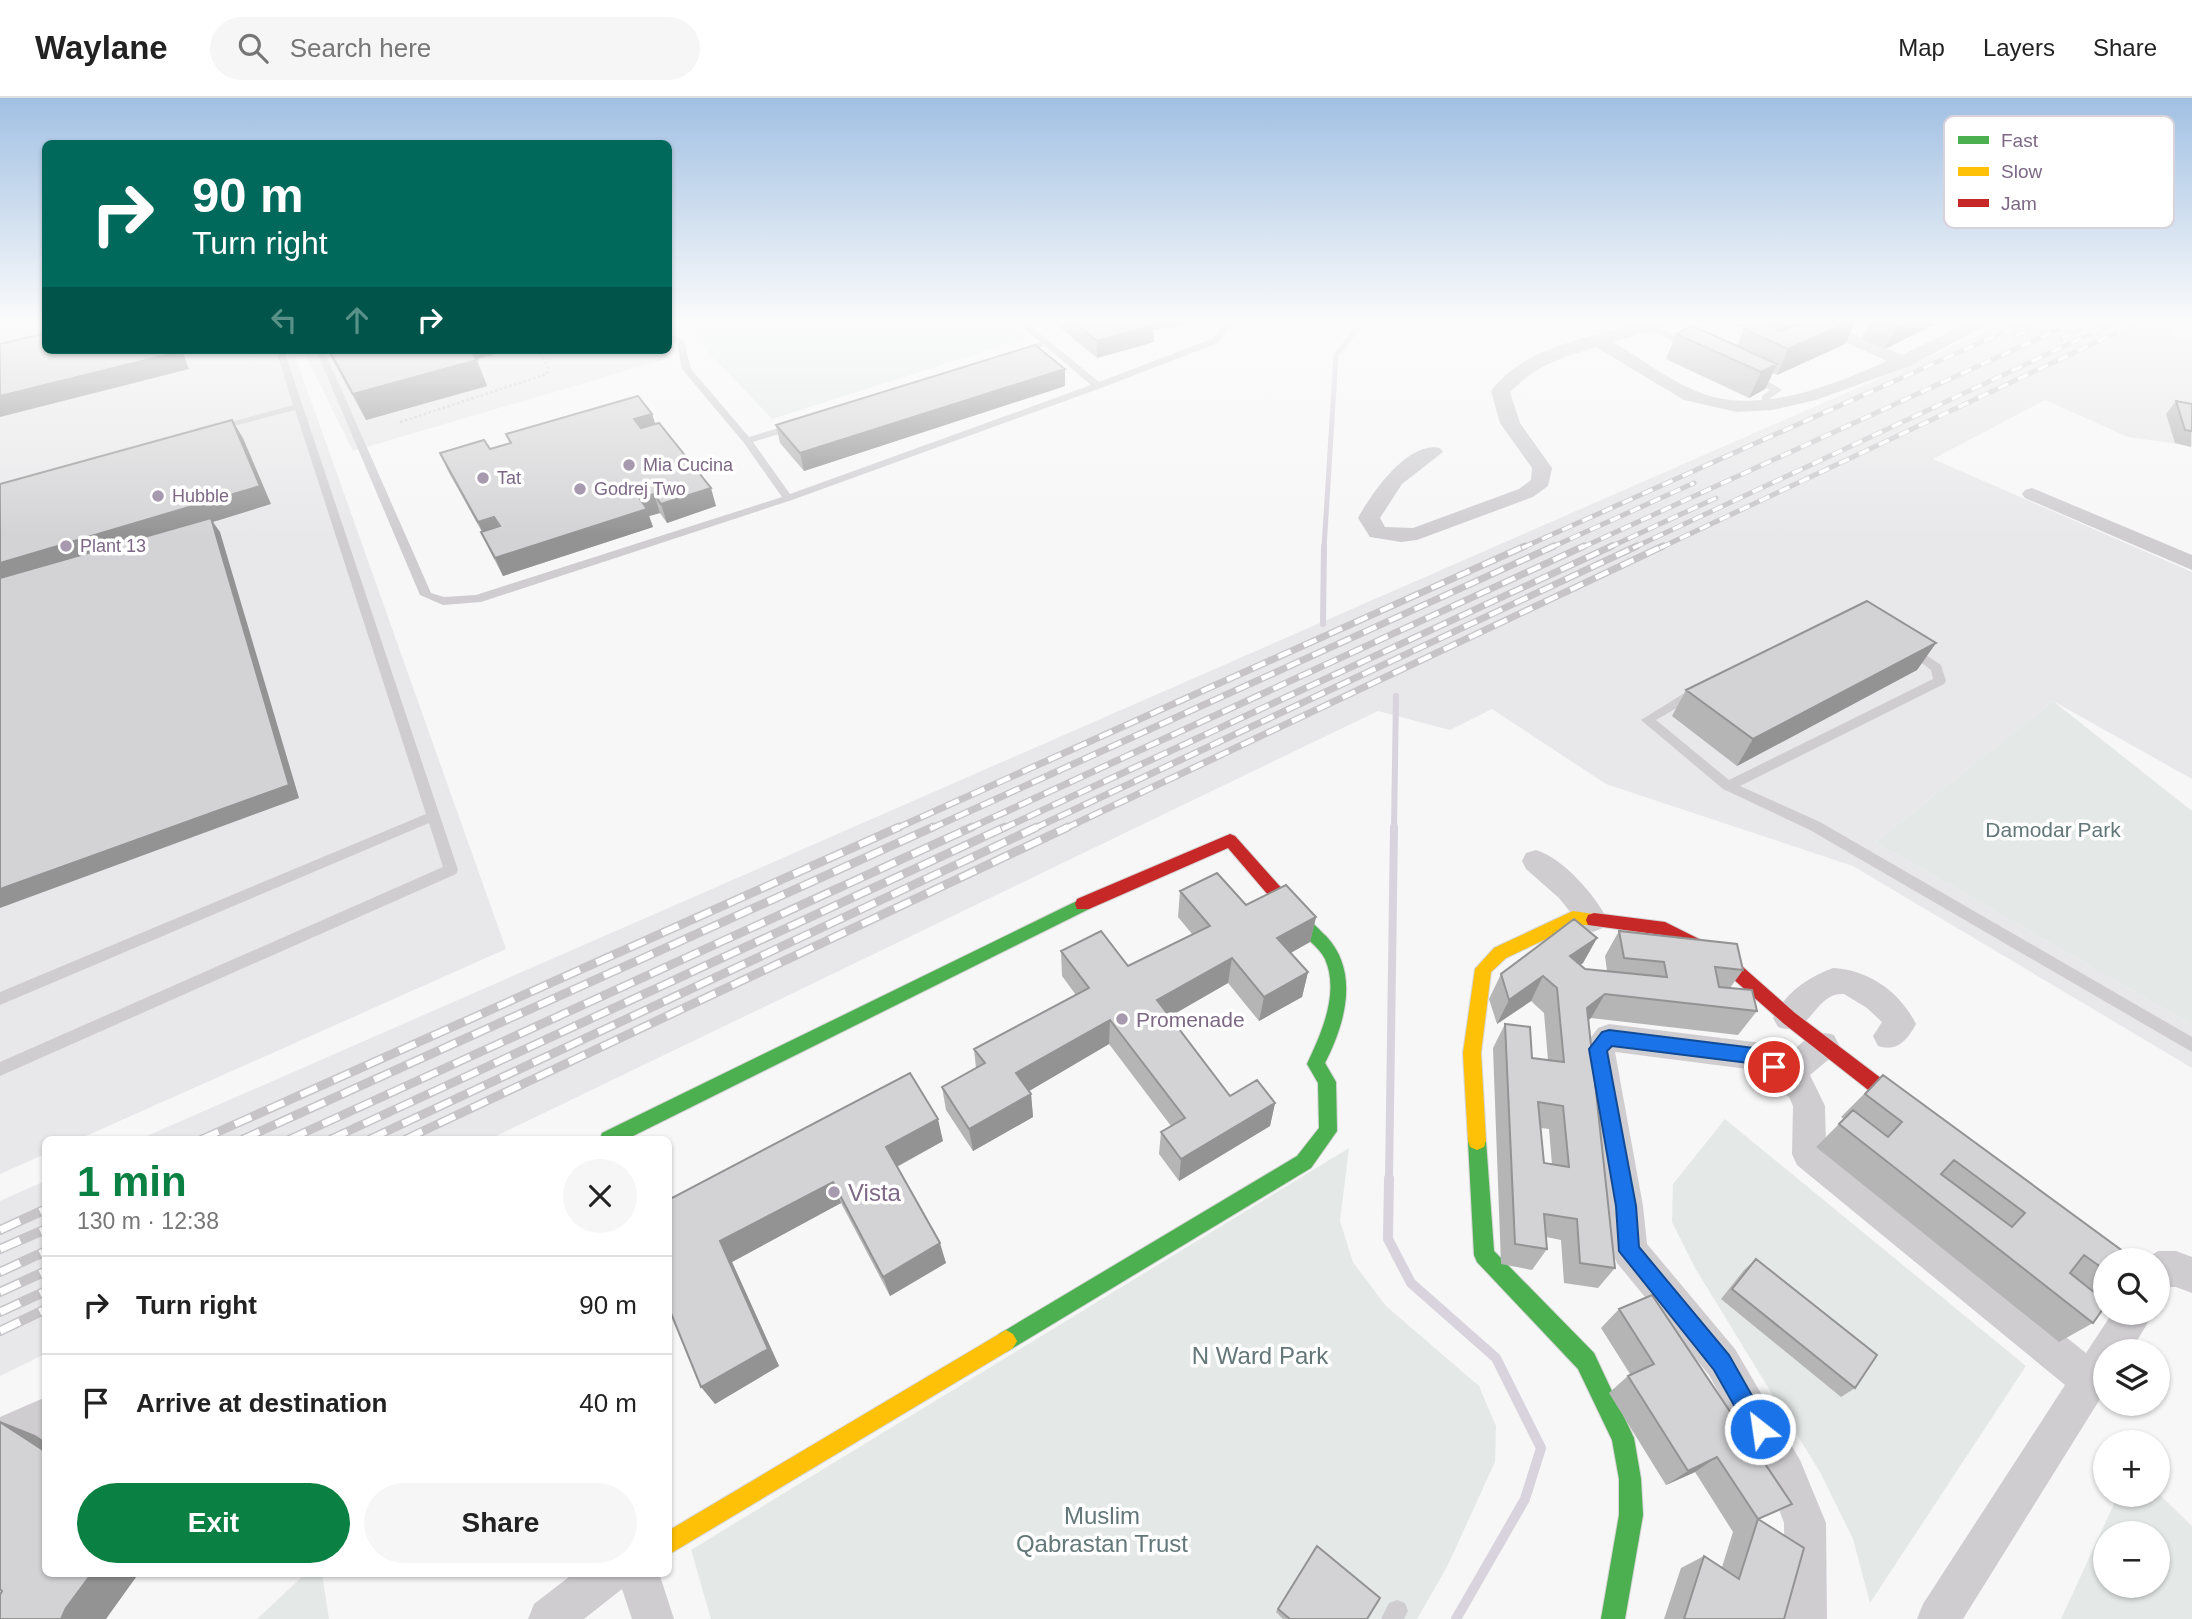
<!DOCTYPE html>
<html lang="en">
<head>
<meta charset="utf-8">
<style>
	:root { --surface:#fff; --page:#f6f6f6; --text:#222; --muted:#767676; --line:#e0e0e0; --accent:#0b8043 }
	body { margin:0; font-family:Arial,sans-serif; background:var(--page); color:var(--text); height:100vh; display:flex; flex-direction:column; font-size:26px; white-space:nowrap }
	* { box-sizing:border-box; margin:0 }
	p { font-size:23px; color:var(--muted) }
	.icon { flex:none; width:38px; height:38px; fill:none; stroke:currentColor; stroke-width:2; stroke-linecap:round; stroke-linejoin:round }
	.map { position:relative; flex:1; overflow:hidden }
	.sheet { position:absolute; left:42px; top:1038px; width:630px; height:441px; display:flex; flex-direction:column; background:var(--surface); border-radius:10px; box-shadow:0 2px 5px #0004 }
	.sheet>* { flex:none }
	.guide { position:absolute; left:42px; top:42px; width:630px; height:214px; border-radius:10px; box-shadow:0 2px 5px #0004; background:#00695c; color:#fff; overflow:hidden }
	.tools { position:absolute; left:2093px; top:1150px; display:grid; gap:14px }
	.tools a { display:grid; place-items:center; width:77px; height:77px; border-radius:50%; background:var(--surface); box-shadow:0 2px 5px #0004; font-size:35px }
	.pin { position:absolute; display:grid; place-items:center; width:60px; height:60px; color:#fff; margin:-30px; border:4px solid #fff; border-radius:50%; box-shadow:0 2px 7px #0007 }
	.me { position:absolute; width:77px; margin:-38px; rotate:330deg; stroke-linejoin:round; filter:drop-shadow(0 0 5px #0008) }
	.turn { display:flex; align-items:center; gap:24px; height:147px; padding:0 35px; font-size:32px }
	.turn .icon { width:91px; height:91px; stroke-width:2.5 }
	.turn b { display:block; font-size:49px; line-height:60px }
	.lanes { display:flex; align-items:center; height:66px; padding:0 35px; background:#0003; justify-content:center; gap:35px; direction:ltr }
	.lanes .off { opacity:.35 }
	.round { display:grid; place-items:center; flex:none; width:74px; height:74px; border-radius:37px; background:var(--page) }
	.headline { display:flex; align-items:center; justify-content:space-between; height:119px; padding:0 35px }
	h1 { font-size:42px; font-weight:700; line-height:52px; color:var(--accent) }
	.button { display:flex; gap:14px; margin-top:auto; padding:14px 35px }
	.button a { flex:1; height:80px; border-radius:42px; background:var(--accent); color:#fff; font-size:28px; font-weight:700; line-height:80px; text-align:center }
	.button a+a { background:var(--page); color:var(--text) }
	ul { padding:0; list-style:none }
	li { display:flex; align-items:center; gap:21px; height:98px; padding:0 35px; border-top:2px solid var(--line) }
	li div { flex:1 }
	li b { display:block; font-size:26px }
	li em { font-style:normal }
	header { display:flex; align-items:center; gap:42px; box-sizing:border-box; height:98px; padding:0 35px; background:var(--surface); border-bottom:2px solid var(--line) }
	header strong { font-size:33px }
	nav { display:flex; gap:38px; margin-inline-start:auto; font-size:24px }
	.search { width:490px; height:63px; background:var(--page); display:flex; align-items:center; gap:18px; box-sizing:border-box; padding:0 24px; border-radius:38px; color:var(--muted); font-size:26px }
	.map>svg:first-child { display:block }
	.built { fill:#e8e7e9 }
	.green { fill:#e4e9e8; fill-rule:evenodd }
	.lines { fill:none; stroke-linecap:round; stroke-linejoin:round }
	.stream-far3 { stroke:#d8d3dc; stroke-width:5 }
	.stream-far2 { stroke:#d8d3dc; stroke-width:6 }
	.stream-far1 { stroke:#d8d3dc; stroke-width:8 }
	.stream { stroke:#d8d3dc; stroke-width:10 }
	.fast-casing { stroke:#d6d4d6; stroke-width:2 }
	.slow-casing { stroke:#d6d4d6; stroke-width:2 }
	.jam-casing { stroke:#d6d4d6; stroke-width:2 }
	.path { stroke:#cccbcc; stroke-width:2.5; stroke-dasharray:2.5 2.5; stroke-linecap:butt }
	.lane { fill:#cfcdd0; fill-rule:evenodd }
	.street { fill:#cfcdd0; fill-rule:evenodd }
	.fast { fill:#4caf50; fill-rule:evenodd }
	.slow { fill:#ffc107; fill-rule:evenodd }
	.jam { fill:#c62828; fill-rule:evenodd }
	.rail-far3-casing { stroke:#c6c4c7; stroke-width:5 }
	.rail-far2-casing { stroke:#c6c4c7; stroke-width:7 }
	.rail-far1-casing { stroke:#c6c4c7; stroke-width:9 }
	.rail-casing { stroke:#c6c4c7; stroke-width:10 }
	.rail-far3 { stroke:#fff; stroke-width:3.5; stroke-dasharray:11; stroke-linecap:butt }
	.rail-far2 { stroke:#fff; stroke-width:4.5; stroke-dasharray:14; stroke-linecap:butt }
	.rail-far1 { stroke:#fff; stroke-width:6; stroke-dasharray:18; stroke-linecap:butt }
	.rail { stroke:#fff; stroke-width:7; stroke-dasharray:22; stroke-linecap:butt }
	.wall { fill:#b5b5b6; fill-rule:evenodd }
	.shaded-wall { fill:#949394 }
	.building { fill:#d3d2d4; stroke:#949394; stroke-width:2; fill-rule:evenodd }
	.route { fill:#1a73e8; stroke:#114b97; stroke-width:2 }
	.poi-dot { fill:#a89aae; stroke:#fff; stroke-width:2.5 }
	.labels { text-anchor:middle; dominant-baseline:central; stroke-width:7; stroke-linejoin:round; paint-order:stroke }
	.far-poi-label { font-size:18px; fill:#7d6886; stroke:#fff; text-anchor:start }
	.park-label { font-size:21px; fill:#637778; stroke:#fff }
	.poi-label { font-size:21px; fill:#7d6886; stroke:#fff; text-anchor:start }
	.near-poi-label { font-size:24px; fill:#7d6886; stroke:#fff; text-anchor:start }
	.near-park-label { font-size:24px; fill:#637778; stroke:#fff }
	.key { fill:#fff; stroke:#d8d2db; stroke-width:2 }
	.key-label { font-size:19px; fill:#7d6886 }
</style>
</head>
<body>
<header>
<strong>Waylane</strong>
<div class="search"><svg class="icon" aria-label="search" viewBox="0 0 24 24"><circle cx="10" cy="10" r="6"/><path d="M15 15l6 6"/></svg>Search here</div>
<nav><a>Map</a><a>Layers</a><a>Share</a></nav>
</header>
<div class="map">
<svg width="2192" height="1521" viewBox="0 0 2192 1521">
	<rect width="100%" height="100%" fill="#f7f7f7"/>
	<path class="built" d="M0 225H45L46 252H293L506 851 79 1041H46L45 1056 0 1076Z
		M2006 225H2187L2169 235 2192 243V348L2128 339 2045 302 1933 361 2192 474V681L2053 603 1875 744 2192 927V970L1853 768 1606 686 1492 611 1450 632 1378 613 490 1041H140Z
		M303 252H662L669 260 353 353Z
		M45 1083V1256L0 1278V1103Z"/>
	<path class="green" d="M713 225H1011L1030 239 772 321 687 232Z
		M2053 603 2192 713V927L1875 744Z
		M1725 1021 2026 1268 1870 1505 1853 1441 1821 1376 1695 1170 1672 1124 1673 1086Z
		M1349 1050 1340 1123 1353 1164 1386 1208 1479 1288 1496 1328 1495 1364 1447 1469 1417 1521H711L691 1452Z
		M2158 1395 2192 1428V1521H2061L2118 1397ZM2158 1435V1488H2105V1435Z
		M306 1475H322L329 1521H257Z"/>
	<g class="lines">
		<path class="stream-far3" d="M1324 450 1336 257 1362 225"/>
		<path class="stream-far2" d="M1323 526 1324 448
			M1394 731 1396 598"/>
		<path class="stream-far1" d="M1389 1082 1394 729"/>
		<path class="stream" d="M1389 1080 1388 1141 1411 1185 1496 1260 1541 1350 1525 1401 1456 1521"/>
		<defs>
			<path id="fast" d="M1083 800 1089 801 1091 806 1089 811 627 1041H600L602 1035Z
				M1305 821C1314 824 1319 832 1326 838 1360 874 1345 926 1325 965L1336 984 1337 1033 1311 1070 1013 1250 1006 1254 999 1250 995 1243 999 1236 1297 1058 1319 1030 1318 985 1307 966C1321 936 1340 895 1325 861 1319 848 1304 841 1297 828L1299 823Z
				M1477 1034 1484 1037 1486 1043 1494 1153 1594 1255 1634 1340 1641 1381 1643 1417 1625 1521H1601L1619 1417V1381L1612 1342 1578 1271 1477 1164 1474 1157 1468 1043 1470 1037Z"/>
			<path id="slow" d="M1573 813 1600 817 1602 822 1600 827H1575L1506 860 1491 874 1481 955 1486 1043 1484 1049 1477 1052 1470 1049 1468 1043 1463 955 1475 871 1494 850Z
				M1006 1232 1013 1236 1017 1243 1013 1250 668 1457V1433Z"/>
			<path id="jam" d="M1230 736 1235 738 1311 823 1313 828 1311 833H1299L1228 750 1089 811H1077L1075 806 1077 801Z
				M1594 815 1665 824 1727 855 1795 915 1923 1012 1925 1018 1923 1024 1916 1026 1909 1024 1783 925 1715 865 1662 837 1588 827 1586 822 1588 817Z"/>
		</defs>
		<use href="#fast" class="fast-casing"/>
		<use href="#slow" class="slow-casing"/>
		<use href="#jam" class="jam-casing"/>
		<path class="path" d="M400 324 547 276 548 270 539 252"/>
		<path class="lane" d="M1018 225H1027L1099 284 1212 241 1224 225H1233L1218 245 1101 290 792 402 481 504 443 507 420 497 316 252H324L431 495 444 499 476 497 782 399 744 345 682 271 677 246 668 241V234L684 243 691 271 749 339 789 327H795V331L753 344 790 396 1091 287 1045 248 1018 256V252L1040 244Z
			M1646 226H1652L1696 249 1689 251 1646 230Z
			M276 252H284L458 772 456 776 0 978V964L443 769 429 725 0 907V894L426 716 295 312 218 332 213 329 293 307Z
			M1748 275H1754L1782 292 1768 302H1762V298L1770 292 1748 279Z
			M1910 546 1941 567 1946 583 1944 586 1740 688 1820 724 2192 939V954L1810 732 1723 691 1641 622 1691 591H1699L1701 594 1699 597 1656 622 1729 682 1933 581 1931 572 1906 553 1904 550Z
			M1397 1502 1405 1505 1408 1513 1404 1521H1381L1389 1505Z"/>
		<path class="street" d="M1638 225H1666L1663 229 1613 244C1641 260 1666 281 1696 293 1756 319 1831 288 1887 263L1804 225H1828L1902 257 1967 225H1990L1910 268 1816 302 1772 312 1737 314 1684 302 1596 249C1560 260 1537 267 1510 294L1520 325 1552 370 1548 388 1533 399 1417 442 1401 444 1370 439 1358 420C1371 396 1408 342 1440 350L1443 354 1402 386 1380 420 1385 429 1413 430 1519 391 1531 382 1532 370 1500 325 1491 293C1523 249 1589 240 1638 225Z
			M2032 390 2192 457V472L2025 400 2022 396 2025 392Z
			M1536 752C1564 761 1594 796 1608 822L1603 830 1593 834 1583 830 1559 800 1526 771 1522 763 1526 755Z
			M1833 870C1869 872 1900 894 1916 926 1907 943 1897 954 1878 948L1873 938 1882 924 1867 910 1844 896C1813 894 1812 941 1778 929L1773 920C1785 895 1808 879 1833 870Z
			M1609 926 1762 945 1786 959C1801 946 1813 930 1834 937L1839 947 1834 957 1810 977 1825 1008 1826 1049 2086 1255 2113 1214H2154L2131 1253H2105V1293L1963 1521H1917L1923 1506 2065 1287 1797 1067 1792 1056 1793 1008 1789 999 1755 972 1615 954 1643 1108 1647 1146 1735 1251 1800 1362 1826 1425 1827 1521H1785L1784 1425 1770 1387 1709 1277 1617 1165 1612 1153 1609 1108 1582 951 1598 930Z
			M2158 1153H2176L2192 1159V1195L2176 1189H2158V1162H2144Z
			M46 1299V1339L0 1360V1319Z
			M574 1475H659L674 1521H632L622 1491 584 1521H528L534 1506Z"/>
		<use href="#fast" class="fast"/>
		<use href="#slow" class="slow"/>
		<use href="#jam" class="jam"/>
		<defs>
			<path id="rail-far3" d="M2015 238 2044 225
				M2062 240 2094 225
				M1522 450 2024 225
				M1550 450 1694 385
				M1581 450 2072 225
				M1608 450 1716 400
				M1633 450 2114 225
				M1660 450 2137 225"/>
			<path id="rail-far2" d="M895 731 1525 448
				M930 731 1554 448
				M968 731 1584 448
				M1002 731 1612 448
				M1033 731 1637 448
				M1064 731 1663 448"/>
			<path id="rail-far1" d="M202 1041 899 729
				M243 1041 933 729
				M290 1041 972 729
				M331 1041 1005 729
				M370 1041 1037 729
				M406 1041 1068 729"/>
			<path id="rail" d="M0 1132 46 1111
				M0 1151 46 1131
				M0 1174 46 1153
				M0 1194 46 1173
				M0 1214 46 1193
				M0 1233 46 1211"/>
		</defs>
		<use href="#rail-far3" class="rail-far3-casing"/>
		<use href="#rail-far2" class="rail-far2-casing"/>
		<use href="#rail-far1" class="rail-far1-casing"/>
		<use href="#rail" class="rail-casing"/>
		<use href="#rail-far3" class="rail-far3"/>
		<use href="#rail-far2" class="rail-far2"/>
		<use href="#rail-far1" class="rail-far1"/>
		<use href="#rail" class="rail"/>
	</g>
	<path class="wall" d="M1055 225H1190L1154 232V244L1097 260Z
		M1732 225H1749L1740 229Z
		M1757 225H1855L1845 246 1777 277 1773 275 1765 291 1749 300 1666 261 1676 236 1737 248 1744 231Z
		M1869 225H1937L1885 251 1861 241Z
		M327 252H510L476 261 487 288 366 322Z
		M1065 288 804 373 780 345 776 327Z
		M2176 303 2192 306 2191 349 2175 345 2166 316Z
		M652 316 655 326 716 408 667 425 660 415 649 418 653 429 503 478 490 453 482 434 448 373 440 355 490 351 510 346 506 336Z
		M1936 545 1917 572 1737 668 1672 618 1686 592Z
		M1180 793 1246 807 1316 819 1310 844 1291 855 1308 874 1302 899 1259 923 1228 885 1169 919 1230 998 1275 1005 1270 1028 1179 1083 1159 1056 1161 1034 1171 1028 1109 946 1029 993 1031 996 1033 1019 973 1053 946 1012 942 989 976 970 974 951 1076 897 1062 878 1061 853 1128 868 1192 836 1178 819Z
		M1619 833 1743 872 1730 890 1757 913 1738 937 1591 920 1588 922 1615 1170 1598 1190 1564 1185 1561 1142 1546 1139 1547 1151 1532 1172 1501 1166 1493 950 1505 926 1532 960 1548 962 1544 915 1531 903 1497 926 1489 901 1501 876 1597 840 1583 865 1580 867 1585 871 1607 873 1605 858ZM1541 1030 1549 1031 1552 1067 1544 1065Z
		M1883 977 2105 1162V1208L2093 1225 2059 1244 1816 1049 1844 1021 1841 1019Z
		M943 1043 897 1069 946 1165 890 1198 841 1105 732 1164 779 1268 715 1306 668 1102Z
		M1756 1161 1855 1290 1841 1299 1721 1201 1744 1172Z
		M1619 1211 1759 1422 1784 1521H1664L1681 1470 1704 1458 1722 1469 1733 1434 1695 1374 1666 1387 1609 1295 1630 1276 1601 1230Z
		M1317 1448 1367 1521H1283L1276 1514Z"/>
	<path class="shaded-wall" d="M1142 225H1190L1154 232V244L1097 260V243Z
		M1847 225H1855L1845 246 1777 277 1788 251Z
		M1898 225H1937L1885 251Z
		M178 252H182L189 271 0 319V298Z
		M466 252H510L470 263Z
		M477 262 487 288 366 322 353 296Z
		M1777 266 1765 291 1749 300 1761 274Z
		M1065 271V288L804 373 800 355Z
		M652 316 658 334 640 339 634 321Z
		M232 322 243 340 271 406 213 424 220 434 299 700 0 810V465Z
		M711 390 716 408 667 425 661 406Z
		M654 396 660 415 649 418 653 429 503 478 495 460 640 401Z
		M494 419 503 437 486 442 478 424Z
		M1936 545 1917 572 1737 668 1753 641Z
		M1316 819 1310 844 1272 865 1277 840Z
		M1597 840 1583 865 1557 884 1570 858Z
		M1232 860 1228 885 1155 927 1157 902Z
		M1308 874 1302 899 1259 923 1264 899Z
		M1543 878 1531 903 1497 926 1509 902Z
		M1605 896 1591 920 1573 934 1587 910Z
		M1110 922 1109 946 1019 999 1016 975Z
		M1031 996 1033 1019 973 1053 969 1031Z
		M1275 1005 1270 1028 1179 1083 1181 1061Z
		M938 1021 943 1043 892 1071 886 1049Z
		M833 1084 841 1105 732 1164 779 1268 715 1306 701 1289 720 1143Z
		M940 1145 946 1165 890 1198 883 1179Z
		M0 1323 35 1337 46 1344V1354L0 1324Z
		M1717 1359 1695 1374 1666 1387 1688 1373Z
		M92 1475H139L106 1521H61L66 1510Z"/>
	<path class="building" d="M1075 225H1152L1155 227 1097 243Z
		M1757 225H1765L1782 233 1800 225H1847L1788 251 1744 231Z
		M1693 228 1777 266 1761 274 1676 236Z
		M46 235V252H178V254L0 298V246Z
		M1035 247 1065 271 800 355 776 327Z
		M329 252H470L477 262 353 296Z
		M638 298 652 316 634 321 641 330 659 325 711 390 661 406 654 396 640 401 647 411 495 460 481 434 500 428 494 419 478 424 440 355 484 342 490 351 511 345 506 336Z
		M2176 303 2192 306V333L2185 332Z
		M232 322 260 388 0 465V386Z
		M211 420 289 687 0 791V480Z
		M1867 503 1936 545 1753 641 1686 592Z
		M1217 775 1246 807 1286 787 1316 819 1277 840 1308 874 1264 899 1232 860 1157 902 1230 998 1257 982 1275 1005 1181 1061 1161 1034 1185 1020 1110 922 1016 975 1031 996 969 1031 942 989 985 965 974 951 1089 890 1061 853 1101 833 1128 868 1210 828 1180 793Z
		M1574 821 1597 840 1570 858 1585 871 1667 879 1664 864 1624 860 1619 833 1737 846 1743 872 1715 869 1719 889 1752 892 1757 913 1605 896 1587 910 1615 1170 1580 1165 1577 1121 1544 1116 1547 1151 1515 1146 1505 926 1530 929 1532 960 1564 964 1557 890 1543 878 1509 902 1501 876ZM1538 1004 1563 1008 1569 1069 1544 1065Z
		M910 975 938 1021 886 1049 940 1145 883 1179 833 1084 720 1143 768 1251 701 1289 668 1208V1102Z
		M1883 977 2135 1162H2105V1172L2084 1157 2070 1175 2105 1203V1208L2093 1225 1839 1026 1853 1012 1888 1039 1902 1024 1865 996ZM1954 1062 2025 1115 2012 1129 1941 1076Z
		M1756 1161 1877 1257 1855 1290 1732 1191Z
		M1652 1197 1792 1406 1758 1421 1717 1359 1688 1373 1628 1278 1654 1266 1619 1211Z
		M0 1324 46 1354V1475H92L66 1510 61 1521H0V1497L2 1493 0 1491Z
		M1758 1421 1804 1450 1784 1521H1684L1704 1458 1739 1481Z
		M1317 1448 1380 1500 1367 1521H1290L1278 1511Z"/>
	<linearGradient id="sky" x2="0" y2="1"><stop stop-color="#a1c0e3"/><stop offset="0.51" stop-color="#fbfbfb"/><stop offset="1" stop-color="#fbfbfb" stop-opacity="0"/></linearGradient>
	<rect width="2192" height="438" fill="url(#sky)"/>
	<path class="route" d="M1609 932 1762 951 1781 963 1783 969 1781 974 1774 977 1757 966 1612 948 1607 953 1636 1108 1639 1149 1729 1257 1771 1331 1768 1339 1760 1342 1752 1339 1714 1272 1619 1153 1616 1108 1589 951 1602 934Z"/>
	<g class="poi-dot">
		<circle cx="629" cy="367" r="7"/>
		<circle cx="483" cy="380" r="7"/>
		<circle cx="580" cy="391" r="7"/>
		<circle cx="158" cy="398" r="7"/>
		<circle cx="66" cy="448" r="7"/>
		<circle cx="1122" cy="921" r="7"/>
		<circle cx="834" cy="1094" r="7"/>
	</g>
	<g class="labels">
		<g class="far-poi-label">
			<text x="643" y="367">Mia Cucina</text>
			<text x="497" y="380">Tat</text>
			<text x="594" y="391">Godrej Two</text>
			<text x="172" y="398">Hubble</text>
			<text x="80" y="448">Plant 13</text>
		</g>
		<g class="park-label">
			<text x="2053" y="731">Damodar Park</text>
		</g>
		<g class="poi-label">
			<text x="1136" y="921">Promenade</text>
		</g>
		<g class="near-poi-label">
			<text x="848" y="1094">Vista</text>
		</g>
		<g class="near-park-label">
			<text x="1260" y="1257">N Ward Park</text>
			<text x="1102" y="1417">Muslim<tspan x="1102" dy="28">Qabrastan Trust</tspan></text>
		</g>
	</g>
	<rect x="1944" y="18" width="230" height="112" rx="10" class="key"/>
	<rect x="1958" y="38" width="31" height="8" fill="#4caf50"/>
	<rect x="1958" y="69" width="31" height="9" fill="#ffc107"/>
	<rect x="1958" y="101" width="31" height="8" fill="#c62828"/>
	<g class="key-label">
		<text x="2001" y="49">Fast</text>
		<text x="2001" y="80">Slow</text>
		<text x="2001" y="112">Jam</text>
	</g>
</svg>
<div class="tools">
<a><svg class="icon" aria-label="search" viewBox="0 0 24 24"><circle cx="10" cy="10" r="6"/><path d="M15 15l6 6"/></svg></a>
<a><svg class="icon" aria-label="layers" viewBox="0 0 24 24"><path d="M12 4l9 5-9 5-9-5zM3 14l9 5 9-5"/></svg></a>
<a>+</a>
<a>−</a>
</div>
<div class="pin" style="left:1774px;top:969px;background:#d93025"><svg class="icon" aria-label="arrive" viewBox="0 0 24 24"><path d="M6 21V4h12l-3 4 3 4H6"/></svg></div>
<svg class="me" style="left:1760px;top:1331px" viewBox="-20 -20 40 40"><circle r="17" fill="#1a73e8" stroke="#fff" stroke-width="3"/><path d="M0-11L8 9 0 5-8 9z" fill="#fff"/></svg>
<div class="guide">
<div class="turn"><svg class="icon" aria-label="right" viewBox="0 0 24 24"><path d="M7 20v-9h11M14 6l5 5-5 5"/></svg><div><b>90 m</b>Turn right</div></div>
<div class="lanes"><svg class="icon off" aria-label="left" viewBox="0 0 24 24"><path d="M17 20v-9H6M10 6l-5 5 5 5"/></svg><svg class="icon off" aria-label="ahead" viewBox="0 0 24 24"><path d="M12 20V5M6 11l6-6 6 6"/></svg><svg class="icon" aria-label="right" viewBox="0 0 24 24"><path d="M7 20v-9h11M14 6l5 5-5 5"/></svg></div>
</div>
<section class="sheet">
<div class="headline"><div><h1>1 min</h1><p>130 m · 12:38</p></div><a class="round"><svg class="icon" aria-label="close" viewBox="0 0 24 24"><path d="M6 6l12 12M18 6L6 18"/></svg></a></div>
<ul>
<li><svg class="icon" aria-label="right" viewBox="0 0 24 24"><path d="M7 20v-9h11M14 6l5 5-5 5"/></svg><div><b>Turn right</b></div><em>90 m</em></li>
<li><svg class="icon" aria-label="arrive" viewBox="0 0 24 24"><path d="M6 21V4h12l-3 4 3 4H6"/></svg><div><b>Arrive at destination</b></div><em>40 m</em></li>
</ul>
<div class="button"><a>Exit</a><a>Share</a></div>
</section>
</div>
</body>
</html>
